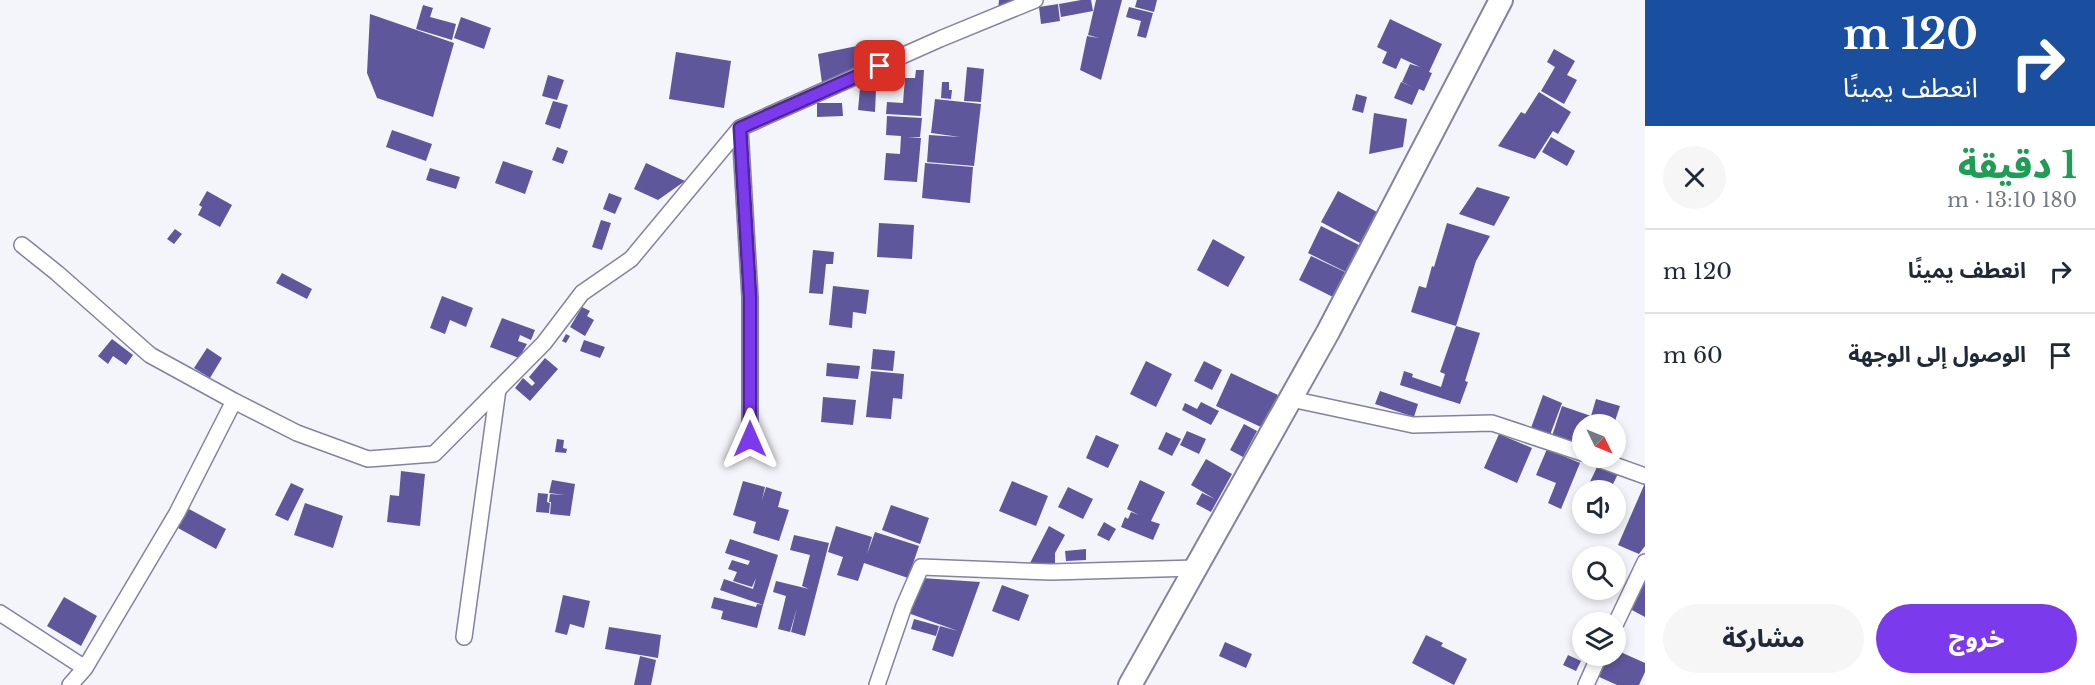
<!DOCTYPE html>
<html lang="ar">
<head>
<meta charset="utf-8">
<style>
	:root { --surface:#fff; --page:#f6f6f7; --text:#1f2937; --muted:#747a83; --line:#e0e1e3; --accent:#7c3aed }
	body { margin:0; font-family:"Libre Baskerville","Noto Sans Arabic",serif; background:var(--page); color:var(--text); direction:rtl; height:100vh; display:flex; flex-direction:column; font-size:22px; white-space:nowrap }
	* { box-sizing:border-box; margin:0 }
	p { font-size:20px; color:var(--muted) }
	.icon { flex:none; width:33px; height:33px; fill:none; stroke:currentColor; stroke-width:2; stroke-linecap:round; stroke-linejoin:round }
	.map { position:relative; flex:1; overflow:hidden; direction:ltr }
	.sheet { display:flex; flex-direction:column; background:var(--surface); width:450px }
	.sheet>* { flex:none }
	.banner { background:#1a4fa0; color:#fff; overflow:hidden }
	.needle { width:39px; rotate:133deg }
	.fabs { position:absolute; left:1572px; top:414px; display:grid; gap:12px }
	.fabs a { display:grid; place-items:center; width:54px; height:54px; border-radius:50%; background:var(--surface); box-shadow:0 3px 9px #0003; font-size:30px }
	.pin { position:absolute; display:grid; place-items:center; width:51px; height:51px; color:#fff; margin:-26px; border-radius:12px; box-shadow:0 3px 9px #0006 }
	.me { position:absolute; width:66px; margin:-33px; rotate:0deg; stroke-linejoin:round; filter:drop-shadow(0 0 4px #0008) }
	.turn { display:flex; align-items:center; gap:21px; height:126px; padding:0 18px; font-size:27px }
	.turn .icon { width:78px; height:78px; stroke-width:2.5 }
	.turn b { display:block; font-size:42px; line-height:51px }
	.round { display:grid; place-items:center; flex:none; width:63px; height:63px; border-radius:32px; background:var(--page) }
	.overview { display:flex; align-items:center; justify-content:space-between; height:102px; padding:0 18px }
	h1 { font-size:36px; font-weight:800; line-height:45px; color:#1e9e55 }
	.cta { display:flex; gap:12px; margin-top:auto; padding:12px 18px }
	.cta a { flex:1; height:69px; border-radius:36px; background:var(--accent); color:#fff; font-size:24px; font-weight:800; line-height:69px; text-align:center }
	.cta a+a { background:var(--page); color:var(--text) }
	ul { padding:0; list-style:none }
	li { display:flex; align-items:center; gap:18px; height:84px; padding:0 18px; border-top:2px solid var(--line) }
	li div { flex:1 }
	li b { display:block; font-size:22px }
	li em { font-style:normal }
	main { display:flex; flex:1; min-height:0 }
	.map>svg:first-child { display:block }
	.building { fill:#5f579c }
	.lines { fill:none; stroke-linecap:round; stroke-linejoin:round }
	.street-casing { stroke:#8482a0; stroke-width:18 }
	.secondary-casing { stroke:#8482a0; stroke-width:26 }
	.street { stroke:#fff; stroke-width:15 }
	.secondary { stroke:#fff; stroke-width:22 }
	.route-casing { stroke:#51269a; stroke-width:15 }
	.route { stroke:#7c3aed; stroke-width:10 }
</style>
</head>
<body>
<main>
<section class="sheet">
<div class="banner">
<div class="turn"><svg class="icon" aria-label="right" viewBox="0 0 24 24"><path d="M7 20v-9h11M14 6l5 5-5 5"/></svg><div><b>120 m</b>انعطف يمينًا</div></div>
</div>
<div class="overview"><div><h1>1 دقيقة</h1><p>180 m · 13:10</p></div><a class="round"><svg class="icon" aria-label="close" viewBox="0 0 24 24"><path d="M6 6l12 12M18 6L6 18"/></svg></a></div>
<ul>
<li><svg class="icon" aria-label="right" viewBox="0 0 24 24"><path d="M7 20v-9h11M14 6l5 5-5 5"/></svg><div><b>انعطف يمينًا</b></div><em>120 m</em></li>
<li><svg class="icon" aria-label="arrive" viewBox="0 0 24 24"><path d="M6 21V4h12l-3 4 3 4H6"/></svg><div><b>الوصول إلى الوجهة</b></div><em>60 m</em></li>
</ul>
<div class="cta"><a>خروج</a><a>مشاركة</a></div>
</section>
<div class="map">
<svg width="1645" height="685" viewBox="0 0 1645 685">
	<rect width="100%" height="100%" fill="#f4f4fb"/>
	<path class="building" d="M999 0H1024L998 11Z
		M1081 0H1091L1093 11 1061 17 1059 4Z
		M1096 0H1122L1101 80 1080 70 1087 36 1099 38 1088 35Z
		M1137 0H1157L1154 12 1135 7Z
		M1058 4 1060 21 1041 24 1039 7Z
		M423 5 433 8 430 17 456 24 452 40 416 29Z
		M1129 7 1153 13 1146 38 1137 36 1141 21 1126 17Z
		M370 14 454 43 433 117 377 98 367 73Z
		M461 17 491 28 484 49 454 38Z
		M1390 19 1442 44 1429 72 1432 73 1424 91 1419 89 1412 105 1394 98 1401 82 1413 87 1402 82 1410 64 1420 67 1401 58 1396 69 1382 63 1387 52 1377 47Z
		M857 46 858 70 822 83 818 54Z
		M1554 49 1575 61 1567 75 1577 80 1564 104 1541 91 1555 67 1547 62Z
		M676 52 731 61 724 108 669 99Z
		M967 67 984 69 981 102 964 101Z
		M916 70H924L921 116 886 114 887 102 903 103 905 78H915Z
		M548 75 564 80 557 100 542 96Z
		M942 82H949V90H952L951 99 941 98Z
		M860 88 876 89 875 112 858 110Z
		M1539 92 1571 112 1558 134 1553 131 1535 159 1498 146 1521 112 1525 114Z
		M1356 94 1367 97 1363 113 1352 110Z
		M935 99 981 104 974 166 927 162 929 135 960 137 931 133Z
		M553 101 568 105 560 129 545 124Z
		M817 103H842L843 116 817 117Z
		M1374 113 1407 119 1403 147 1369 154Z
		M887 116 922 118 920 137H908L921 138 917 182 884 180 886 153 900 154 901 136 886 135Z
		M392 130 432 144 426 161 386 147Z
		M1551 137 1575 151 1567 166 1542 152Z
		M557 147 568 151 563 164 552 160Z
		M503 161 533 171 525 194 495 183Z
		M646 163 685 181 658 200 634 189Z
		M925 163 973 167 970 203 922 198Z
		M430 168 460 177 456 189 426 180Z
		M1477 187 1510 197 1494 226 1459 214Z
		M207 191 232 205 220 227 198 215 202 207 199 205Z
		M1338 191 1377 212 1360 243 1321 222Z
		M609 193 622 198 615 214 603 209Z
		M601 220 611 223 602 250 592 247Z
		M879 223 914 225 912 259 877 257Z
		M1447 223 1490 236 1476 261 1456 326 1411 312 1419 286 1426 288 1432 266 1434 267Z
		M1321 226 1359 245 1346 272 1308 253Z
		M175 229 182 234 174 244 167 239Z
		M1213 239 1245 257 1228 287 1197 270Z
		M813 250 834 252 833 264H826L823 294 809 293Z
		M1311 256 1345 272 1333 297 1299 280Z
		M282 273 312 289 307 299 276 283Z
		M833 286 869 290 866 314 853 312 852 328 829 325Z
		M442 296 473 308 466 327 450 320 445 334 430 328Z
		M582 307 590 311 587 316 594 320 585 336 570 327Z
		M502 318 535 330 531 340 520 335 518 341 527 344 519 358 490 347Z
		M1456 326 1480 333 1465 381 1468 382 1460 404 1400 385 1404 371 1413 374 1412 377 1441 387 1445 374 1440 372Z
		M566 334 570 336 566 343 562 341Z
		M112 339 133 355 126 365 113 356 108 364 98 356Z
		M584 340 605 347 600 358 580 351Z
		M207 348 222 358 210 378 194 368Z
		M873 349 895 351 893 371 871 369Z
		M545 358 558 369 530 401 515 388 523 378 532 386 535 383 529 377Z
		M1146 361 1172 374 1156 407 1130 394Z
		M1204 361 1222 370 1212 390 1194 381Z
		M827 363 860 366 858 379 826 376Z
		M871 371 904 374 902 399 893 398 891 419 866 417Z
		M1231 373 1278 395 1263 428 1216 406Z
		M1380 391 1418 404 1414 417 1375 404Z
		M1543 395 1562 403 1550 435 1531 428Z
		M823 397 856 400 853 425 821 422Z
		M1596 399 1620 406 1614 424H1582V445L1581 446 1552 436 1562 406 1591 416Z
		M1201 402 1219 411 1211 425 1182 410 1185 403 1197 409Z
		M1244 424 1257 431 1243 457 1230 450Z
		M1187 431 1206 439 1199 454 1180 445Z
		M1166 432 1181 439 1172 456 1158 449Z
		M1499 434 1532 448 1517 483 1484 468Z
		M1096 435 1119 445 1108 468 1086 458Z
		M557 439 564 440 563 448 567 449 566 453 555 452Z
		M1547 449 1580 463 1561 509 1548 503 1556 483 1536 475Z
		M1206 459 1232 474 1211 512 1196 504 1202 493 1215 499 1191 485Z
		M1599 463 1619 472 1610 490H1586Z
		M401 471 425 474 420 526 387 522 390 495 399 496Z
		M552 480 575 484 570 516 550 514 551 502H549L550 494 565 495 549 493Z
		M1140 480 1165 492 1151 521 1160 524 1153 540 1121 527 1125 517 1128 519 1131 512 1139 515 1127 509Z
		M743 481 765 487 762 500 766 487 782 492 778 507 789 510 779 541 753 533 756 522 733 515Z
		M1012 481 1048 496 1036 526 999 511Z
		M291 483 304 489 288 521 275 515Z
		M1645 483V546L1639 554 1618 545Z
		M1068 487 1093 499 1083 519 1058 507Z
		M538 493 548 494 547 502 550 503 549 513 536 512Z
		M305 503 343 516 333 548 294 535Z
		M891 505 929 518 920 544 882 530Z
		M189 509 226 529 216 549 178 528Z
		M1104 522 1116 529 1109 541 1097 535Z
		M836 526 872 537 867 554 875 532 919 546 908 578 864 563 858 581 837 575 843 557 828 552Z
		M1049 526 1065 535 1055 553V564L1029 565Z
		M794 535 829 543 805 636 791 632 797 608 790 632 778 629 786 596 773 592 776 581 809 589 802 586 810 555 790 550Z
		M730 539 778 555 763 605 720 590 724 579 753 589 756 578 752 587 733 581 737 572 728 569 732 560 770 572 748 565 750 561 725 553Z
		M1086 549V560L1066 561 1065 551Z
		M922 578 980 582 953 657 932 650 940 626 958 631 908 613Z
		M1645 579V617L1630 609Z
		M1002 585 1029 595 1019 621 992 611Z
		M563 595 590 601 584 628 570 624 567 635 555 632Z
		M64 597 97 616 81 646 47 626Z
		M714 597 756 607 757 604 763 605 757 628 721 619 723 611 711 608Z
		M914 619 939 626 936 636 911 629Z
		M609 627 661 635 658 658 605 649Z
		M1426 635 1443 643 1441 646 1467 659 1454 685 1412 663Z
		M1225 642 1252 654 1246 668 1219 656Z
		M1616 650 1645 663V672L1639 685H1617L1597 676 1606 656H1616Z
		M1568 655 1581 661 1576 671 1563 665Z
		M640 656 656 660 651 685H634Z"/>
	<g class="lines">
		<defs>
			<path id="street" d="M740 128 750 297V439
				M22 245 57 273 150 355 234 401
				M1291 399 1413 425 1492 423 1582 453
				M1595 458 1645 476
				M0 613 85 668
				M1616 623 1645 562
				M464 637 498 389
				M70 685 85 668 177 513 234 401 297 433 368 459 434 454 544 343 582 293 631 259 740 128 940 39 1035 0
				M877 685 904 606 921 567 1051 572 1196 568
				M1586 685 1599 656"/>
			<path id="secondary" d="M1130 685 1328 332 1501 0"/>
		</defs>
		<use href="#street" class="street-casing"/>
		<use href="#secondary" class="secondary-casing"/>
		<use href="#street" class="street"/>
		<use href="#secondary" class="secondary"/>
	</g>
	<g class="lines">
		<defs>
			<path id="route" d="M750 439V297L740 128 880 66"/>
		</defs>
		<use href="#route" class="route-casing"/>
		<use href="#route" class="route"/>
	</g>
</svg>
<div class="fabs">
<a><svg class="needle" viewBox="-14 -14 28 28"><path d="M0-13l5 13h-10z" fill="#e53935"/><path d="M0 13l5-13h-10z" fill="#747a83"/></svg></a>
<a><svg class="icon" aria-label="sound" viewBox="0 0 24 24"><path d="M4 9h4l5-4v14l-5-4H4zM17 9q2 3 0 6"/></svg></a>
<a><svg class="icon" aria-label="search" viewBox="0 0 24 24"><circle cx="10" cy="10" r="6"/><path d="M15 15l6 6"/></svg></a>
<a><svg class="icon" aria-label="layers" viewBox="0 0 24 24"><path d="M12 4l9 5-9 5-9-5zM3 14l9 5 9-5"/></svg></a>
</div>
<div class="pin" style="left:880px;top:66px;background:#d93025"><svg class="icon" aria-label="arrive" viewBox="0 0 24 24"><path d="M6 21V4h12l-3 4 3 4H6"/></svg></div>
<svg class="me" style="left:750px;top:439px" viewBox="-20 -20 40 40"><path d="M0-17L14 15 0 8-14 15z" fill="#7c3aed" stroke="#fff" stroke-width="4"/></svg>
</div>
</main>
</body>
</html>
